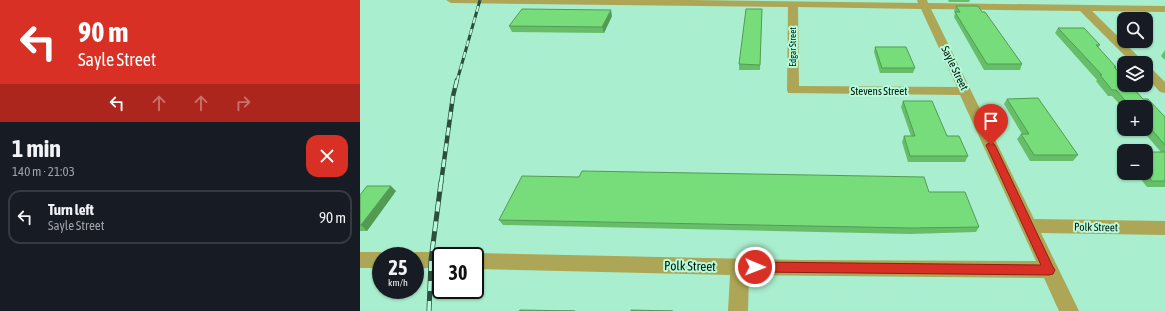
<!DOCTYPE html>
<html lang="en">
<head>
<meta charset="utf-8">
<style>
	:root { --surface:#171b24; --page:#242831; --text:#f1f3f6; --muted:#9ea1a6; --line:#363941 }
	body { margin:0; font-family:"Asap Condensed",sans-serif; background:var(--page); color:var(--text); height:100vh; display:flex; flex-direction:column; font-size:15px; white-space:nowrap }
	* { box-sizing:border-box; margin:0 }
	p { font-size:13px; color:var(--muted) }
	.icon { flex:none; width:22px; height:22px; fill:none; stroke:currentColor; stroke-width:2; stroke-linecap:round; stroke-linejoin:round }
	.map { position:relative; flex:1; overflow:hidden }
	.side { display:flex; flex-direction:column; background:var(--surface); width:360px }
	.side>* { flex:none }
	.banner { background:#d93025; color:#fff; overflow:hidden }
	.controls { position:absolute; left:757px; top:12px; display:grid; gap:8px }
	.controls a { display:grid; place-items:center; width:36px; height:36px; border-radius:8px; background:var(--surface); box-shadow:0 1px 3px #0004; font-size:20px }
	.speed { position:absolute; left:12px; top:247px; display:flex; gap:8px; font-size:20px; font-weight:700; text-align:center }
	.speed>* { display:grid; place-content:center; width:52px; height:52px; border-radius:50%; background:var(--surface); box-shadow:0 1px 3px #0004; line-height:1 }
	.speed small { font-size:10px; font-weight:400 }
	.speed .limit { border:2px solid #111; border-radius:6px; background:#fff; color:#111 }
	.pin { position:absolute; display:grid; place-items:center; width:34px; height:34px; color:#fff; margin:-41px -17px; border-radius:50% 50% 50% 0; rotate:-45deg; box-shadow:0 0 4px #0007 }
	.pin .icon { rotate:45deg }
	.me { position:absolute; width:44px; margin:-22px; rotate:91deg; stroke-linejoin:round; filter:drop-shadow(0 0 3px #0008) }
	.turn { display:flex; align-items:center; gap:14px; height:84px; padding:0 12px; font-size:18px }
	.turn .icon { width:52px; height:52px; stroke-width:2.5 }
	.turn b { display:block; font-size:28px; line-height:34px }
	.lanes { display:flex; align-items:center; height:38px; padding:0 12px; background:#0003; justify-content:center; gap:20px; direction:ltr }
	.lanes .off { opacity:.35 }
	.round { display:grid; place-items:center; flex:none; width:42px; height:42px; border-radius:12px; background:var(--page) }
	.head { display:flex; align-items:center; justify-content:space-between; height:68px; padding:0 12px }
	h1 { font-size:24px; font-weight:700; line-height:30px }
	ul { padding:0; list-style:none }
	li { display:flex; align-items:center; gap:12px; height:54px; margin:0 8px 6px; padding:0 4px; border:2px solid var(--line); border-radius:12px }
	li div { flex:1 }
	li b { display:block; font-size:15px }
	li em { font-style:normal }
	main { display:flex; flex:1; min-height:0 }
	.map>svg:first-child { display:block }
	.lines { fill:none; stroke-linecap:round; stroke-linejoin:round }
	.street { fill:#aca656; fill-rule:evenodd }
	.rail-far2-casing { stroke:#2d4d3d; stroke-width:3 }
	.rail-far1-casing { stroke:#2d4d3d; stroke-width:4.5 }
	.rail-casing { stroke:#2d4d3d; stroke-width:5 }
	.rail-far2 { stroke:#b6fbdb; stroke-width:2; stroke-dasharray:6; stroke-linecap:butt }
	.rail-far1 { stroke:#b6fbdb; stroke-width:3; stroke-dasharray:8; stroke-linecap:butt }
	.rail { stroke:#b6fbdb; stroke-width:3.5; stroke-dasharray:10; stroke-linecap:butt }
	.wall { fill:#66be69 }
	.shaded-wall { fill:#539b55 }
	.building { fill:#77dd7a; stroke:#539b55 }
	.route { fill:#d93025; stroke:#8d1f18 }
	.labels { text-anchor:middle; dominant-baseline:central; stroke-width:4; stroke-linejoin:round; paint-order:stroke }
	.far-street-label { font-size:9px; fill:#001309; stroke:#b6fbdb }
	.street-label { font-size:11px; fill:#001309; stroke:#b6fbdb }
	.near-street-label { font-size:13px; fill:#001309; stroke:#b6fbdb }
</style>
</head>
<body>
<main>
<section class="side">
<div class="banner">
<div class="turn"><svg class="icon" aria-label="left" viewBox="0 0 24 24"><path d="M17 20v-9H6M10 6l-5 5 5 5"/></svg><div><b>90 m</b>Sayle Street</div></div>
<div class="lanes"><svg class="icon" aria-label="left" viewBox="0 0 24 24"><path d="M17 20v-9H6M10 6l-5 5 5 5"/></svg><svg class="icon off" aria-label="ahead" viewBox="0 0 24 24"><path d="M12 20V5M6 11l6-6 6 6"/></svg><svg class="icon off" aria-label="ahead" viewBox="0 0 24 24"><path d="M12 20V5M6 11l6-6 6 6"/></svg><svg class="icon off" aria-label="right" viewBox="0 0 24 24"><path d="M7 20v-9h11M14 6l5 5-5 5"/></svg></div>
</div>
<div class="head"><div><h1>1 min</h1><p>140 m · 21:03</p></div><a class="round" style="background:#d93025;color:#fff"><svg class="icon" aria-label="close" viewBox="0 0 24 24"><path d="M6 6l12 12M18 6L6 18"/></svg></a></div>
<ul>
<li><svg class="icon" aria-label="left" viewBox="0 0 24 24"><path d="M17 20v-9H6M10 6l-5 5 5 5"/></svg><div><b>Turn left</b><p>Sayle Street</p></div><em>90 m</em></li>
</ul>
</section>
<div class="map">
<svg width="805" height="311" viewBox="0 0 805 311">
	<rect width="100%" height="100%" fill="#a9eece"/>
	<g class="lines">
		<path class="street" d="M86 0H330L558 3 557 0H567L568 3 805 6V12L732 11 785 63H772L720 11 571 9 674 219 805 221V235L681 233 719 311H699L684 278 389 275 388 311H368L370 275 115 269V256H108L115 253 440 260 676 261 600 95 428 93 427 90 428 7 91 3ZM438 7 561 9 597 87 439 86Z
			M786 66 790 67 805 82V93L800 92 786 77Z
			M0 252H21L28 256H21V268H0Z
			M55 252H81L88 256H81V268H55V256H48Z"/>
		<defs>
			<path id="rail-far2" d="M97 81 120 0"/>
			<path id="rail-far1" d="M81 183 93 96 97 80"/>
			<path id="rail" d="M69 311 71 260 81 182"/>
		</defs>
		<use href="#rail-far2" class="rail-far2-casing"/>
		<use href="#rail-far1" class="rail-far1-casing"/>
		<use href="#rail" class="rail-casing"/>
		<use href="#rail-far2" class="rail-far2"/>
		<use href="#rail-far1" class="rail-far1"/>
		<use href="#rail" class="rail"/>
	</g>
	<path class="wall" d="M588 0H610L609 2H589Z
		M596 6 622 12 662 64 660 70H624L594 17 595 13 594 11Z
		M402 9 400 70H379V64Z
		M252 16 244 33 152 32 149 26Z
		M698 28 740 45 738 48 756 67V68L783 99 805 117V187H787L776 173H786L801 152 781 129H786V107H764V109L752 96H748L736 81 737 80 695 33Z
		M515 47 555 68 553 73H520L514 52Z
		M805 50V60L801 56Z
		M647 99 718 155 713 161H670L657 139 661 134H662L644 104Z
		M543 101 587 136 608 156 605 162H548L542 142 544 136H551L541 107Z
		M36 191 7 231H0V195Z
		M569 192 619 227 616 232 550 234 143 225 139 220Z"/>
	<path class="shaded-wall" d="M251 10 252 16 244 33 242 27Z
		M31 186 36 191 7 231 1 225Z"/>
	<path class="building" d="M596 6H618L622 12H625L662 64H627L595 12H600Z
		M162 9 251 10 242 27 149 26Z
		M386 9H402L400 65 379 64Z
		M698 28H724L740 45H736L756 67H754L764 78V85H770L783 99H788L805 117V145L786 123V107H771L756 90H752L740 75H742Z
		M515 47H546L555 68H522Z
		M678 98 718 155H674L661 134H669L647 99Z
		M543 101H572L587 136H599L608 156H550L544 136H555Z
		M786 152H805V181H792L786 173Z
		M222 171 564 177 569 192H605L619 227 552 228 139 220 162 176 219 177Z
		M7 186H31L1 225H0V195Z
		M160 310 215 311H159Z
		M271 310 313 311H271Z"/>
	<path class="route" d="M631 142 635 145 693 267 695 270 693 274 689 275 395 272 391 271 389 267 391 264 395 262 681 265 626 145Z"/>
	<g class="labels">
		<g class="far-street-label">
			<text transform="translate(433 47) rotate(-90)">Edgar Street</text>
		</g>
		<g class="street-label">
			<text transform="translate(595 68) rotate(64)">Sayle Street</text>
			<text x="519" y="91">Stevens Street</text>
			<text transform="translate(736 227) rotate(1)">Polk Street</text>
		</g>
		<g class="near-street-label">
			<text transform="translate(330 266) rotate(1)">Polk Street</text>
		</g>
	</g>
</svg>
<div class="controls">
<a><svg class="icon" aria-label="search" viewBox="0 0 24 24"><circle cx="10" cy="10" r="6"/><path d="M15 15l6 6"/></svg></a>
<a><svg class="icon" aria-label="layers" viewBox="0 0 24 24"><path d="M12 4l9 5-9 5-9-5zM3 14l9 5 9-5"/></svg></a>
<a>+</a>
<a>−</a>
</div>
<div class="speed"><div>25<small>km/h</small></div><div class="limit">30</div></div>
<div class="pin" style="left:631px;top:145px;background:#d93025"><svg class="icon" aria-label="arrive" viewBox="0 0 24 24"><path d="M6 21V4h12l-3 4 3 4H6"/></svg></div>
<svg class="me" style="left:395px;top:267px" viewBox="-20 -20 40 40"><circle r="17" fill="#d93025" stroke="#fff" stroke-width="3"/><path d="M0-11L8 9 0 5-8 9z" fill="#fff"/></svg>
</div>
</main>
</body>
</html>
